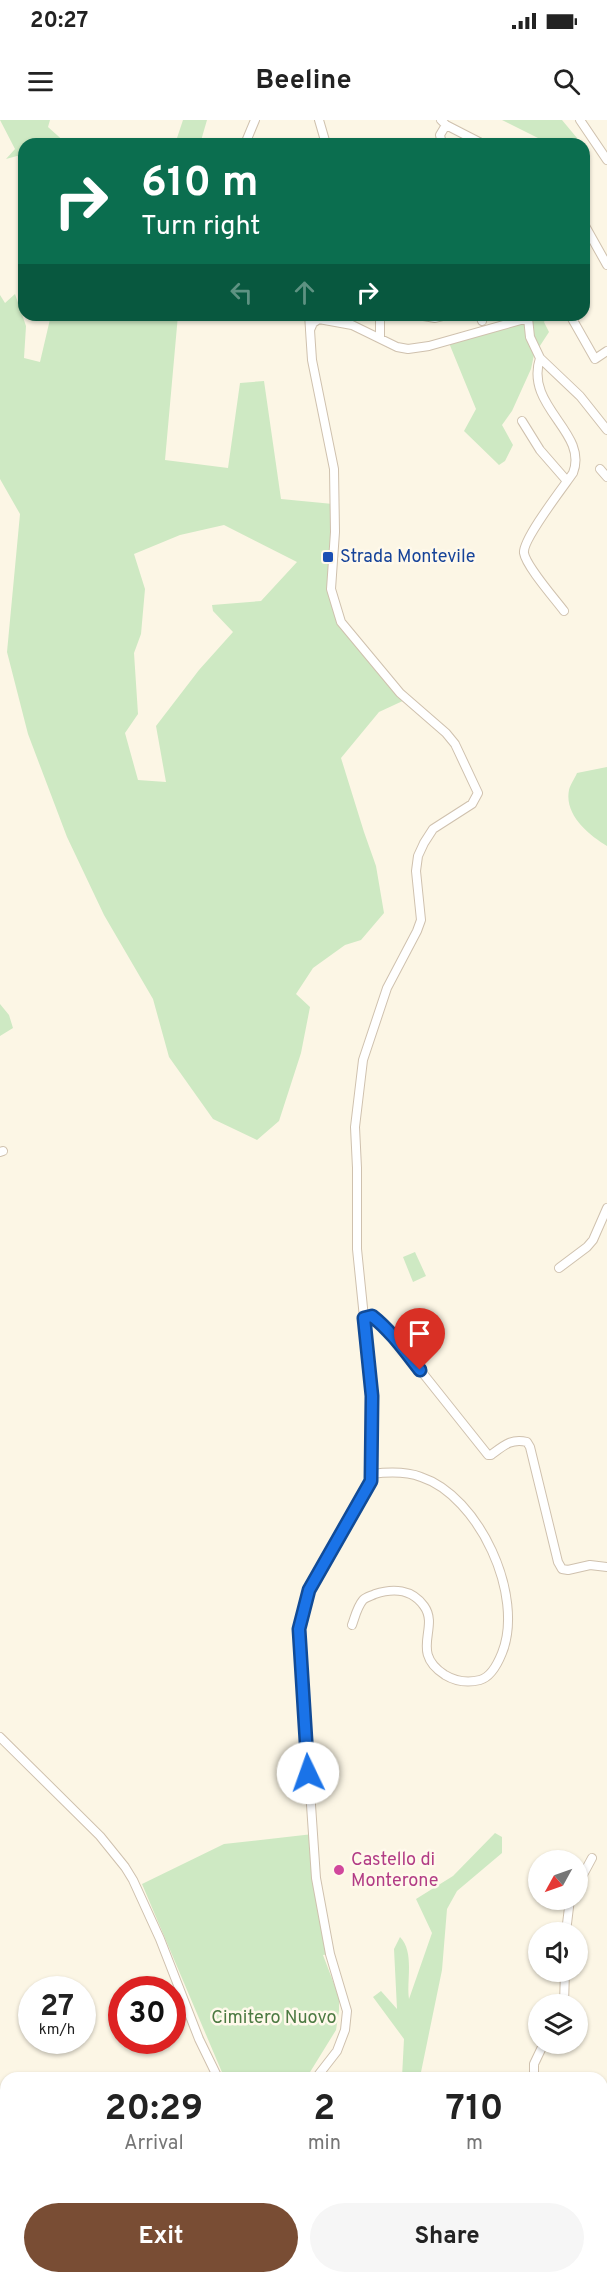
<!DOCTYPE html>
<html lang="en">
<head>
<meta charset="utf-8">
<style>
	:root { --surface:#fff; --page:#f6f6f6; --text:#222; --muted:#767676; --accent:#794d34 }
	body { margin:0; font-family:Overpass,sans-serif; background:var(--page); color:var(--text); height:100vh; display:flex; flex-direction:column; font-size:22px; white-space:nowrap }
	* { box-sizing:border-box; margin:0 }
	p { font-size:20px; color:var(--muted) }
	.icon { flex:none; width:33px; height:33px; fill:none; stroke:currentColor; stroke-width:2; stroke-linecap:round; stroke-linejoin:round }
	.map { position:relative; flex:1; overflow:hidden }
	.details { position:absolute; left:0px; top:1952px; width:608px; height:212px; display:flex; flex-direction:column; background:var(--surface); border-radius:18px 18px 0 0; box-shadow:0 2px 4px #0004 }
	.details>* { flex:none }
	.top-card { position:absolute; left:18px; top:18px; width:572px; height:183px; border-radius:18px; box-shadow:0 2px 4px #0004; background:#0b6e4f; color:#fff; overflow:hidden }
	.needle { width:39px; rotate:230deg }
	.buttons { position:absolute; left:528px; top:1730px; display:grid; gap:12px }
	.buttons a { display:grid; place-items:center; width:60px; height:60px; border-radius:50%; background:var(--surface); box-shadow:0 2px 4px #0004; font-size:30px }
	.speed { position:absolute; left:18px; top:1856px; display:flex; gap:12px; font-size:30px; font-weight:700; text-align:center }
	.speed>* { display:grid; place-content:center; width:78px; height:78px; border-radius:50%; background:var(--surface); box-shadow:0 2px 4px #0004; line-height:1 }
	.speed small { font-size:15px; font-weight:400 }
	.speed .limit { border:9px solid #d22; background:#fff; color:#111 }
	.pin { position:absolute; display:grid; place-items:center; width:51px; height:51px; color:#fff; margin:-62px -26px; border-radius:50% 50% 50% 0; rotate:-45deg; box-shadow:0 0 6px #0007 }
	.pin .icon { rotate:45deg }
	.me { position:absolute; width:66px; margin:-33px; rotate:357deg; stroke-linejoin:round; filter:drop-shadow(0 0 4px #0008) }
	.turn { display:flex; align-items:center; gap:21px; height:126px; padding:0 24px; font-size:27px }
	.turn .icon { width:78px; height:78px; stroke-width:2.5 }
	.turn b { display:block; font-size:42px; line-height:51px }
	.lanes { display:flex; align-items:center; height:57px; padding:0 24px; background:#0003; justify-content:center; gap:30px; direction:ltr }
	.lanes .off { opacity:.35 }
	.eta { display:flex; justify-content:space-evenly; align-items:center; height:102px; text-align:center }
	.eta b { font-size:36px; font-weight:700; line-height:42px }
	.button { display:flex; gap:12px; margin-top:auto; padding:12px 24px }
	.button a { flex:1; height:69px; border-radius:36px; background:var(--accent); color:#fff; font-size:24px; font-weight:700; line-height:69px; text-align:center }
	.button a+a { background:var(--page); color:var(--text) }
	.status { display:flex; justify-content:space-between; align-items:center; height:42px; padding:0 30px; background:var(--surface); direction:ltr }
	.status svg { height:16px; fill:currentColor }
	header { display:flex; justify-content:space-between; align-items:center; height:78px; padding:0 24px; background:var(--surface); font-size:27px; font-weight:700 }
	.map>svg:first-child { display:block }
	.green { fill:#cee9c3; fill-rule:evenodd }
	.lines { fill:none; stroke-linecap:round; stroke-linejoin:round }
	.stream { stroke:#a0c7d7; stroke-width:1.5 }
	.minor-casing { stroke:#cfc1ae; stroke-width:10 }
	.minor { stroke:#fff; stroke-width:8 }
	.route-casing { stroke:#114b97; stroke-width:15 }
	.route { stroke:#1a73e8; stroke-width:10 }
	.transit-dot { fill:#1a4fb4; stroke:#fff9eb; stroke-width:2 }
	.hotel-dot { fill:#d1479c; stroke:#fff9eb; stroke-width:2 }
	.labels { text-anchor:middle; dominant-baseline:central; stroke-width:5; stroke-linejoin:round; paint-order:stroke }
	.transit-label { font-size:18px; fill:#164399; stroke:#fff9eb; text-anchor:start }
	.hotel-label { font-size:18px; fill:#b23c85; stroke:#fff9eb; text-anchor:start }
	.park-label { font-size:18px; fill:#4c7a42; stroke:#fff9eb }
</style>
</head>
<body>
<div class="status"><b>20:27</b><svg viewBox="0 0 49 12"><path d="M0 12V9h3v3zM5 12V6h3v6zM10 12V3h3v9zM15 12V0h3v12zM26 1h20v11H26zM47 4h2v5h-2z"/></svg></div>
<header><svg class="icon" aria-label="menu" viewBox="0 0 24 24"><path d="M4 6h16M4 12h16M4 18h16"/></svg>Beeline<svg class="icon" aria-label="search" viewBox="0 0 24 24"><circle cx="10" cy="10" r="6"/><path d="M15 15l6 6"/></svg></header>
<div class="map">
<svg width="607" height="2162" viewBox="0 0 607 2162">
	<rect width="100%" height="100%" fill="#fcf6e5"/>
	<path class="green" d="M0 0H50L48 7 67 24H24V37L17 36 6 39 15 29Z
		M183 0H207L200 24H175Z
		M502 0H562L577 18V24H550Z
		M15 174 26 206 24 238 40 242 51 195H178L165 340 228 348 240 263 264 261 281 379 333 384 331 447H329L327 471 336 496 407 579 379 592 341 638 364 712 376 746 384 793 361 820 345 825 313 848 296 874 310 887 301 933 279 1001 257 1020 213 999 169 937 153 879 104 795 67 717 28 614 7 532 20 394 0 359V175L5 183ZM224 405 297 442 261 481 212 485 213 491 233 512 199 550 156 606 166 662 138 660 125 613 138 594 134 533 141 514 145 469 134 434 180 415Z
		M534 195H548L544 202 549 212 534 235 531 249 512 291 502 305 513 325 505 341 499 345 464 311 476 289 449 223 526 201 533 198Z
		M607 647V726C589 715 564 695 569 670 570 665 575 658 577 653Z
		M0 884 9 895 13 908 0 916Z
		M415 1132 426 1156 413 1162 403 1137Z
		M495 1713 502 1717V1733L457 1771 447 1789 442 1850 420 1957H402L404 1919 373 1877 381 1871 397 1889 394 1829 400 1817C415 1832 406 1862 409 1879L432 1813 416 1779 453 1756Z
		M313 1714 330 1834 323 1835 339 1877V1891L336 1910 307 1957H224L142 1764 224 1724Z
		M607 2035V2158L604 2162H588L584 2157H602V2040Z
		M0 2105 6 2107V2157H104L111 2162H0Z
		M172 2157H335L338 2162H176Z"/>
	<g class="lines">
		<path class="stream" d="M0 2132 6 2134
			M57 2157 63 2162"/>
		<defs>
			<path id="minor" d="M319 0 326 24
				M441 0 446 5 440 15 442 24
				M580 0 607 40
				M446 5 483 24
				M245 24 255 0
				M584 104 607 145
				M309 195 310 209
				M380 195V218
				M418 195 435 198 447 195
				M480 195 482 201
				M570 195 595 239 607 231
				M528 198 530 217 540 238 580 276 607 310
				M319 199 352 205 397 227 408 229 429 226 528 198
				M540 238C524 287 589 312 573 353 564 366 522 420 524 433 526 446 555 479 564 491
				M522 301 540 330 567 361
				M600 349 607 357
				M0 1032 3 1031
				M559 1148 587 1127 593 1120 607 1088
				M364 1198 372 1196 390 1212 488 1335H491C503 1326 511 1318 527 1322L530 1327 558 1442 562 1449 568 1450 590 1445 607 1447
				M352 1505C355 1497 357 1487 363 1480 366 1477 371 1476 375 1474 393 1468 412 1469 424 1486 440 1508 409 1532 445 1555 455 1561 468 1563 480 1560 491 1557 498 1543 502 1533 525 1476 479 1376 421 1357 405 1351 388 1352 372 1354
				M0 1617 100 1716 125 1747 133 1760 160 1819 199 1919 218 1958
				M578 1764 592 1738
				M566 1812 570 1779
				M564 1884 565 1851
				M316 1958 337 1931 345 1910 347 1891 330 1834 316 1758 299 1509 309 1470 371 1361 372 1276 357 1129V1048L355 1007 363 940 387 868 417 811 421 800 416 751 418 736 424 723 433 709 472 684 478 673 455 624 446 613 400 573 341 502 331 469 335 412 334 349 312 240 310 210 313 203 319 199
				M534 1958V1944L544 1923
				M339 2157 343 2162
				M583 2157 588 2162"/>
		</defs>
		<use href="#minor" class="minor-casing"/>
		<use href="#minor" class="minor"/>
	</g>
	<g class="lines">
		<defs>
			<path id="route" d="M308 1653 299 1509 309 1470 371 1361 372 1276 364 1198 372 1196C391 1211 405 1231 420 1250"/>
		</defs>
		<use href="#route" class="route-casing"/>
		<use href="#route" class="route"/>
	</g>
	<rect class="transit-dot" x="322" y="431" width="12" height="12" rx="3"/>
	<circle class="hotel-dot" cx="339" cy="1750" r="6"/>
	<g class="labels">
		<g class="transit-label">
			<text x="340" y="437">Strada Montevile</text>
		</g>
		<g class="hotel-label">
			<text x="351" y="1740">Castello di<tspan x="351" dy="21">Monterone</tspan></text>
		</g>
		<g class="park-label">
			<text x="274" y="1898">Cimitero Nuovo</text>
		</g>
	</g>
</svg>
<div class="buttons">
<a><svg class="needle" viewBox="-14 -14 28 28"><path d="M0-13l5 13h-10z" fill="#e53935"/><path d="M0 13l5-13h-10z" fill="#767676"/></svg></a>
<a><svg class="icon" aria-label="sound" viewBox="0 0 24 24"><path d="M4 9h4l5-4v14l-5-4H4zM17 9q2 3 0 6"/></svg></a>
<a><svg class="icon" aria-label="layers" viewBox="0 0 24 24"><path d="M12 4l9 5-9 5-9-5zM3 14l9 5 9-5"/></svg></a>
</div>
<div class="speed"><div>27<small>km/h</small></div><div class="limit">30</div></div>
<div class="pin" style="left:420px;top:1250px;background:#d93025"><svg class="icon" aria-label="arrive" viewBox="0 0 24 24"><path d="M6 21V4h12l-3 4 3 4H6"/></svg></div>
<svg class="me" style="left:308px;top:1653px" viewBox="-20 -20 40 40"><circle r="19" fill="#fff"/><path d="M0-13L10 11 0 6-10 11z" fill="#1a73e8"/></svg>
<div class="top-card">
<div class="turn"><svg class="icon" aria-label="right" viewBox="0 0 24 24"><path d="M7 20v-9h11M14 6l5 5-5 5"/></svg><div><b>610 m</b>Turn right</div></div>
<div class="lanes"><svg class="icon off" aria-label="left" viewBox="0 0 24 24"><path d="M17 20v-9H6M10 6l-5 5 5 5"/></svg><svg class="icon off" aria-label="ahead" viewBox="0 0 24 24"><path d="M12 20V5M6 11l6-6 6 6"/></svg><svg class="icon" aria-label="right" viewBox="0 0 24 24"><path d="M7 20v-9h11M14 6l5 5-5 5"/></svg></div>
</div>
<section class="details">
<div class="eta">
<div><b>20:29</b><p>Arrival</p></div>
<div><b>2</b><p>min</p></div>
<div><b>710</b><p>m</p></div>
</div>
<div class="button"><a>Exit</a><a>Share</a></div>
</section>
</div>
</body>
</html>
